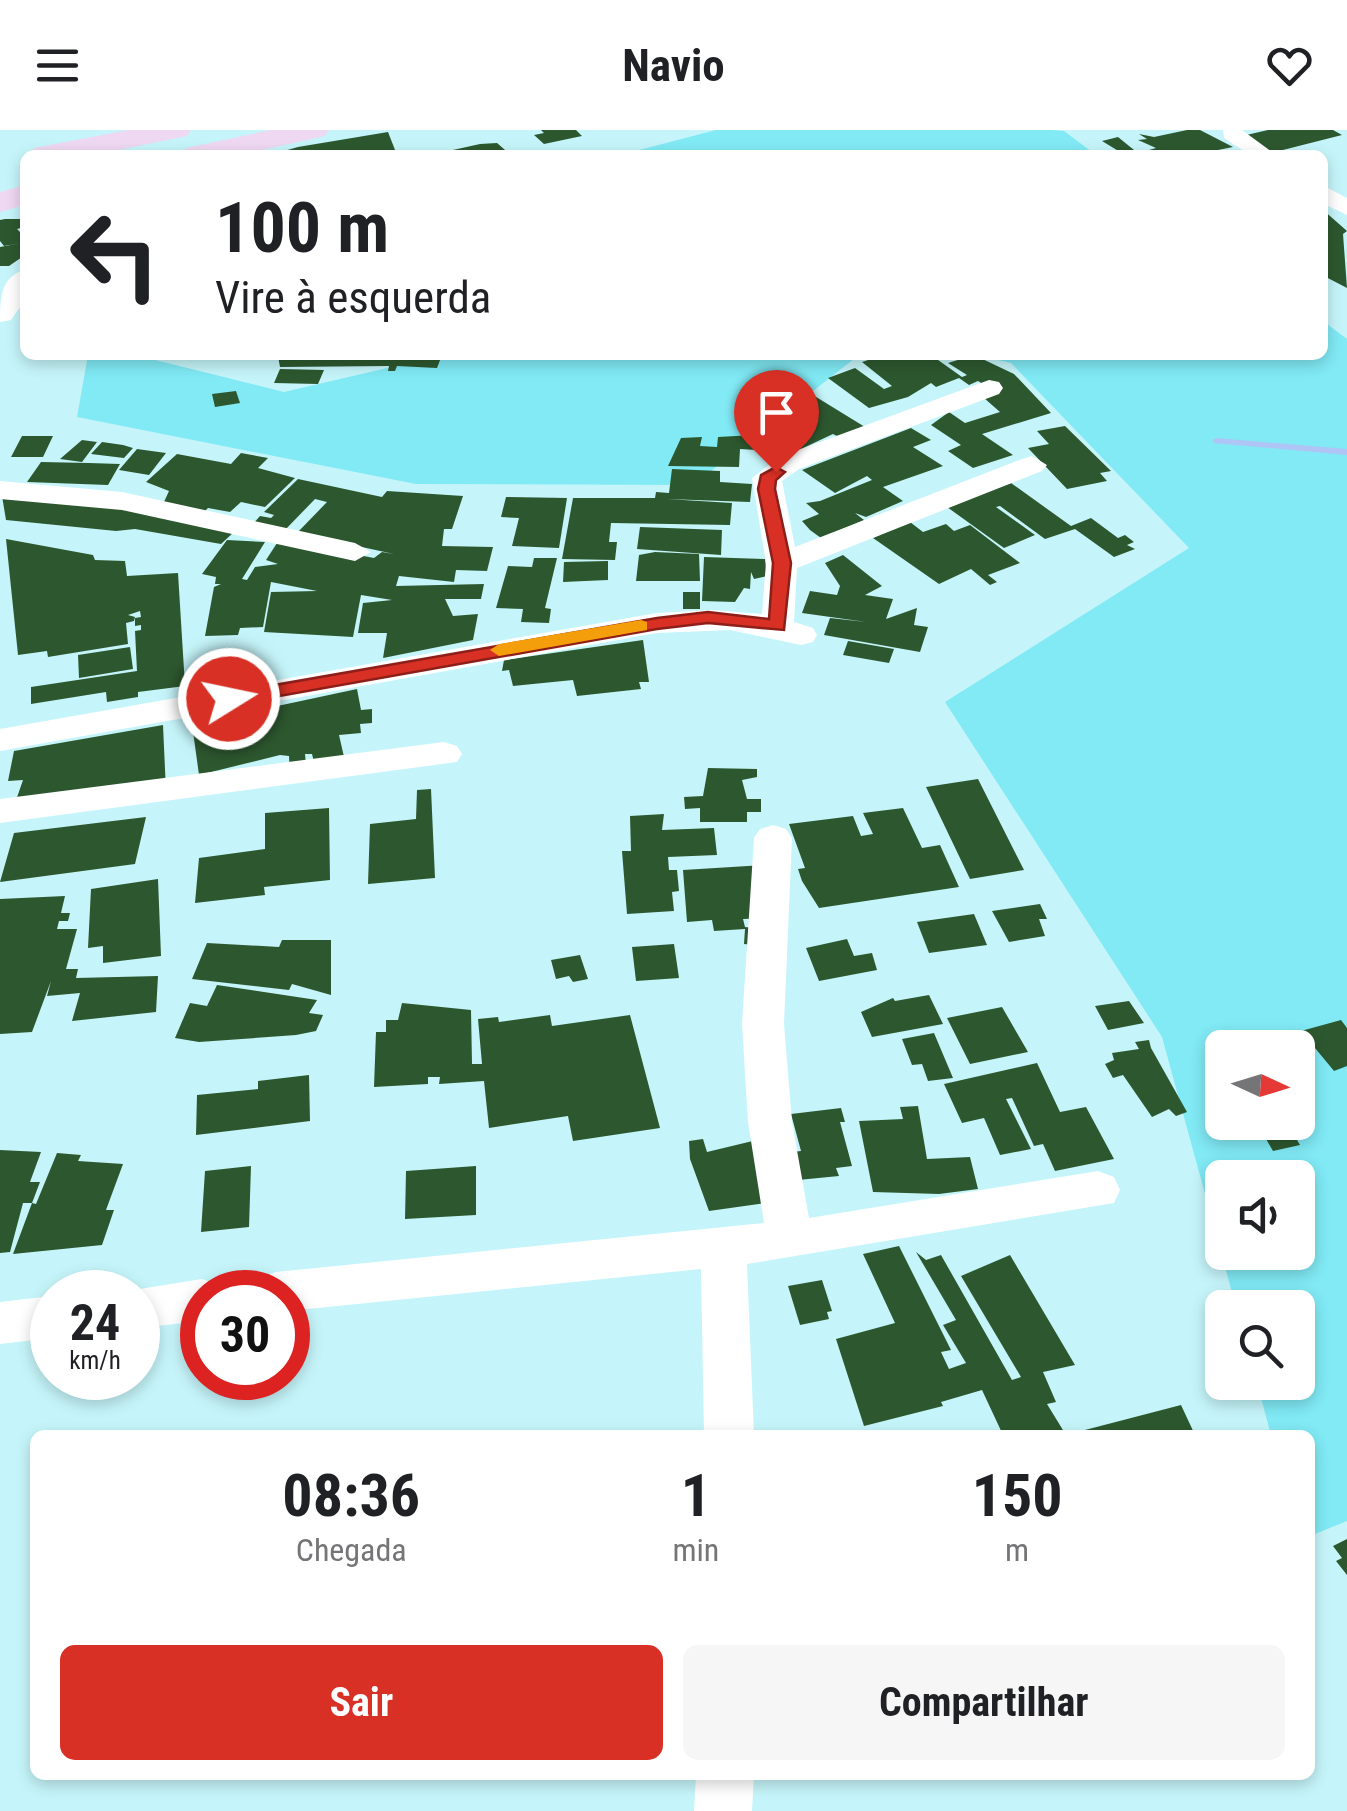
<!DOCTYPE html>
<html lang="pt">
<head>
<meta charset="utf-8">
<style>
	:root { --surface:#fff; --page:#f6f6f6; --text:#202124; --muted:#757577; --accent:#d93025 }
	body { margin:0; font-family:"Roboto Condensed",sans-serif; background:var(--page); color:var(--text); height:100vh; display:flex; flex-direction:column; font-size:38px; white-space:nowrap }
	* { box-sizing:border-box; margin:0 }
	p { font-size:32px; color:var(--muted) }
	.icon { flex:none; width:55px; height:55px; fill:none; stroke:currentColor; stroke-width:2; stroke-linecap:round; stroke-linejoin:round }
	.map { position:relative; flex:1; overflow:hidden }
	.drawer { position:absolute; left:30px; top:1300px; width:1285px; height:350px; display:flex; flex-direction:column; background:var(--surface); border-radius:15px; box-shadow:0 5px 15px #0003 }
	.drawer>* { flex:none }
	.banner { position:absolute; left:20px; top:20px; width:1308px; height:210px; border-radius:15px; box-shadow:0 5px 15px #0003; background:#fff; color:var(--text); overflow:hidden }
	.needle { width:65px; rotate:94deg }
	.tools { position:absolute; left:1205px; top:900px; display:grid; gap:20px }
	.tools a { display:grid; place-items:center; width:110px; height:110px; border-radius:15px; background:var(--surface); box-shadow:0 5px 15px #0003; font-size:50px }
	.speed { position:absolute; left:30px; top:1140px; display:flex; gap:20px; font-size:50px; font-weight:700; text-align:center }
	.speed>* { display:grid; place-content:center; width:130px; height:130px; border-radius:50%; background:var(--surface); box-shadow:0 5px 15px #0003; line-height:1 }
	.speed small { font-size:25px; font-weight:400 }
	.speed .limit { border:15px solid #d22; background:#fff; color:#111 }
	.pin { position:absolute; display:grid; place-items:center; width:85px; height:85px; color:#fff; margin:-102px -42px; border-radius:50% 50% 50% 0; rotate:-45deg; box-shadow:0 0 10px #0007 }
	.pin .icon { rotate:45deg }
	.me { position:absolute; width:110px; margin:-55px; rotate:80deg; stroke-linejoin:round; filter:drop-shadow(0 0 8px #0008) }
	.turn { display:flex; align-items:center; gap:35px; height:210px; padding:0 30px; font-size:45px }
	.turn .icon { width:130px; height:130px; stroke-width:2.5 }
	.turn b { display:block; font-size:70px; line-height:85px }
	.eta { display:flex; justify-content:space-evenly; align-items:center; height:170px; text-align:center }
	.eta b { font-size:60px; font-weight:700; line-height:70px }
	.primary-button { display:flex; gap:20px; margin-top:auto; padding:20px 30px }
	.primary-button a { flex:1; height:115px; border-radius:15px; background:var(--accent); color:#fff; font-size:40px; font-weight:700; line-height:115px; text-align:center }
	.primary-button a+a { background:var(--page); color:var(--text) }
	header { display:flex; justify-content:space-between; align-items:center; height:130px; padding:0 30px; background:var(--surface); font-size:45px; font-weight:700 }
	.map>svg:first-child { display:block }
	.green { fill:#81eaf5; fill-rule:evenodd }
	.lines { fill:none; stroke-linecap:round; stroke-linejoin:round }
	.stream { fill:#aec5f6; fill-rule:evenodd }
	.building { fill:#2d582f }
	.minor { fill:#fff; fill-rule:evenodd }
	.tertiary { fill:#fff; fill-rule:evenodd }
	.secondary { fill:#efd8f1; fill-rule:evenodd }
	.route { fill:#d93025; stroke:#8d1f18; stroke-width:2.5 }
	.slow { fill:#f59e0b }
</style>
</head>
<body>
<header><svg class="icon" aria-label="menu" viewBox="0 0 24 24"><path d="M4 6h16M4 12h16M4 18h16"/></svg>Navio<svg class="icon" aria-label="heart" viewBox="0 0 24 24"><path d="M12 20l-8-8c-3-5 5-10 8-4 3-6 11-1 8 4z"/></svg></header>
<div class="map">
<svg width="1347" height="1681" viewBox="0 0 1347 1681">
	<rect width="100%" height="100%" fill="#c5f5fa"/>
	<path class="green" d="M716 0H1052L1064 1 1096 25H620Z
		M1323 191 1347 209V1391L1310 1406V1305H1271L1257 1253 1298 1252V1178L1236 1177 1162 907 945 572 1189 418 1011 233 976 225H1322ZM1222 918H1298V992H1222ZM1222 1048H1298V1122H1222Z
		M88 225H135L284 262 443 225H859L693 355 416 354 77 287Z"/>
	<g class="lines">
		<path class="stream" d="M1216 308 1347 319V325L1213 313V309Z"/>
	</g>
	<path class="building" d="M541 0H576L582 6 544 14 534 5 544 3Z
		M1187 0H1200L1233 17 1203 23 1207 25H1158L1149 20 1156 18 1138 10 1147 9 1139 4 1154 7Z
		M1268 0H1333L1342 5 1271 23 1242 6Z
		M388 2 397 25H270L298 17Z
		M1118 7 1134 20 1147 25H1125L1102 11Z
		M497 13 511 25 444 22 480 14Z
		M1322 79 1347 101 1343 104 1347 158 1322 145Z
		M5 89H25V97L17 99 25 107V125L9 136H0V117L21 113 4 116 0 111V90Z
		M442 225 437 238 397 236 395 241H388L389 236 280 237 278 226Z
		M883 225H931L962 247 967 245 948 233 974 225 1014 244 1051 283 982 304 1013 325 973 338 948 321 961 315 931 295 949 282 965 293 1000 282 984 268 997 263 978 251 969 255 959 248 936 257 931 253 908 267 869 278 828 248 855 238 884 259 892 256 862 232Z
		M280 239 324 240 318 254 274 253Z
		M236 261 240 273 215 277 212 264Z
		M808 262 865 297 839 307 833 304 784 327 756 307V320L740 319 739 337 668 336 681 308 702 307 700 316 717 317 718 307 754 305Z
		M1065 296 1111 341 1100 343 1107 351 1067 359 1028 318 1049 314 1037 301Z
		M911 298 931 310 913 317 943 336 883 357 903 371 866 387 855 383 864 390 821 408 810 400 802 391 819 384 806 373 820 371 872 350 867 346 835 363 802 340Z
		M22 306H53L43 327H11Z
		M82 310 97 312 82 332 60 329Z
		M102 312 123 315 133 318 124 328 91 324Z
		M137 319 166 323 149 345 119 340Z
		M241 323 268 328 258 338 295 348 265 377 241 372 230 382 208 378 203 383 164 372 169 361 146 352 177 324 231 334Z
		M41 332 89 333 120 334 108 355 27 352Z
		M672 339 720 341V352L752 354 750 372 667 369 732 373 730 395 611 393 609 412H617L615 430 562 429 573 368H655L656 362 669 363Z
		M298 349 382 367 387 361 463 366 452 399H444L442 416 493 417 487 441 456 440 454 452 399 446 396 456 484 454 481 469H445L453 486 478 484 473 510 383 528 387 503H358L363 473 392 470 361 465 353 507 264 502 271 462 317 461 271 452 263 497 240 498 238 505 205 506 214 457 221 454H215L216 447 202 444 227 410 265 412 242 449 247 450 255 437 278 434 266 430 279 410 374 428 382 422 394 424 297 403 327 372 315 369 284 401 252 395 260 386 271 388 274 385 264 382Z
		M1011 353 1071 396 1091 388 1118 408 1125 405 1134 412 1127 415 1135 419 1114 427 1075 399 1045 409 1000 376 996 377 1035 405 1004 418 947 377Z
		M2 366 77 368 234 402 221 414 135 399 116 401 6 390Z
		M506 367 567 368 559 418 512 416 519 388 501 387Z
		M910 392 923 402 946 394 954 401 970 395 1020 433 988 445 997 452 990 455 971 439 939 454 873 408Z
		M640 397 722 400 721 425 637 419Z
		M6 409 93 425 95 430 125 431 127 446 178 443 185 556 138 562V567L107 572 106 562 31 574V557L137 541 135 501 141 500V495L135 496V488L141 487 140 481 128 485 135 487 134 491 126 493 128 514 48 527 47 521 18 525Z
		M655 422 699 424 700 451H636L639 425Z
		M843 425 882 456 865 465 893 469 886 489 917 478 914 495 928 497 920 522 824 505 830 488 866 492 802 483 810 461 837 465 840 456 825 433Z
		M704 427 765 429 767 446 754 449 751 442 750 459 744 458 735 472 702 471Z
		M534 428H557L545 478 551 479 549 493 521 492 523 479 496 478 508 436 532 437Z
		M608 431V450L563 452 564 432Z
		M683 462H700V479H683Z
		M643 510 649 552H639L641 559 577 566 573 550 513 556 509 540 502 541 504 530Z
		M848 511 894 519 889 533 843 525Z
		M130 517 133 539 79 548 78 525Z
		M357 559 361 580 372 579V593L360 594 361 603 339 605 347 640 317 644 312 624H305L307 645 290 646 289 626 280 625 199 645 192 594 244 585 251 613 245 583Z
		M163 595 166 661 13 679 23 650 8 651 14 621Z
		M708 638 757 639V647L742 650 747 669H761V682H747V692H700V678L685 679 684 667 703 666Z
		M978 649 1024 740 970 749 926 657Z
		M431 659 435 748 368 754 370 694 416 689 417 660Z
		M329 678 330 750 264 757 265 765 195 773 199 728 265 719V683Z
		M903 678 922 718 940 715 959 757 819 778 802 751 798 739 805 738 789 694 853 686 861 706 873 704 863 683Z
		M664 684 662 700 714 698 717 725 668 727 669 740H677L679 761 672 762 674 781 627 784 622 721H631L630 686Z
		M146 687 135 734 0 752 14 703Z
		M766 735 771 788 743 789 745 797 775 800V817L744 814 745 799 714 801 712 790 687 792 683 740Z
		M158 749 161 826 103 833V816L88 818 91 759Z
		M65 766 61 783H70L68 791H59L57 799H77L66 839H78L76 848 158 846 156 882 72 891 80 863 47 866 51 851 32 902 0 904V769Z
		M1040 774 1047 789H1039L1045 806 1009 812 992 781Z
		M974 784 987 815 929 823 917 792Z
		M847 809 854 826 872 823 877 840 819 851 806 818Z
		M282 810H331V865L292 854 289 860 192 849 207 813 279 817Z
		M674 814 679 848 636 851 632 817Z
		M580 825 588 849 573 852 569 846 556 849 551 830Z
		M217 855 317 870 309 883 323 885 316 901 296 905 199 912 175 908 190 873 207 876Z
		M929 865 943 894 872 907 861 882 893 868 895 871Z
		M1129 871 1144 893 1108 900 1095 876Z
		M402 873 471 880 472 934H482L478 889 498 887 499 892 550 885 552 896 630 885 660 998 573 1011 568 986 489 998 484 951 439 954 440 947H428V954L374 957 376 902H386V890H398Z
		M1002 877 1028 922 970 934 947 888Z
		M1341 890 1347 898V936L1334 941 1301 901Z
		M934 903 953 948 928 951 922 934 912 935 902 909Z
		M1149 910 1151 918 1187 982 1176 986 1169 979 1152 987 1123 945 1113 948 1105 934 1114 930 1112 923 1139 919 1135 912Z
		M1037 933 1060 982 1086 977 1114 1029 1055 1041 1043 1014 1034 1016 1012 968 1006 969 1031 1019 1000 1025 984 988 962 993 944 954Z
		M309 945 310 991 196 1005 197 965 258 959V951Z
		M918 976 927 1029 970 1027 978 1059 939 1064 873 1062 859 991 903 989 900 977Z
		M841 978 845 992H840L852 1036 836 1038 839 1046 798 1050 792 1022 801 1021 791 984Z
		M1256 992H1295L1288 995 1300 1015 1273 1021Z
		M703 1009 707 1022 761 1009 772 1072 709 1081 690 1029 689 1011Z
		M0 1020 41 1022 30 1052H40L32 1073 36 1074 57 1023 81 1025 78 1031 123 1034 106 1080H114L102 1115 13 1124 32 1073H23L10 1122 0 1123Z
		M251 1036 249 1097 201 1102 205 1041Z
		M476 1036V1085L405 1089 406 1041Z
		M899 1116 951 1220 941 1222 949 1239 966 1233 943 1195 956 1190 916 1122 926 1130 941 1125 1012 1250 1021 1247 961 1146 1010 1125 1075 1235 1043 1242 1056 1272 1047 1274 1066 1305H1003L982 1260 941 1272 943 1276 864 1296 836 1209 895 1193 863 1124Z
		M822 1150 832 1181 827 1182 829 1189 800 1195 788 1156Z
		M1181 1275 1195 1305H1087L1085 1300Z
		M1347 1409V1445L1336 1431 1342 1428 1333 1416Z"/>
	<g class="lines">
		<path class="minor" d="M1223 0H1242L1276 25H1250L1224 8Z
			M1322 55 1347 68V85L1322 73Z
			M989 250 999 252 1003 258 999 264 799 339 782 351 795 417 1022 329 1032 326 1047 335 1042 341 797 438 794 492 813 498 817 505 813 512 801 515 730 500 657 503 0 621V599L657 483 712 480 762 484 766 433 752 348 779 327Z
			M0 351 122 362 355 413 371 422 355 431 122 380 0 369Z
			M444 612 457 616 462 624 457 632 0 693V669Z
			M773 695 786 699 792 708 784 894 792 992 809 1088 1098 1041 1114 1047 1120 1060 1114 1073 747 1134 754 1305H704L701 1139 288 1181V1162H253L259 1148 276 1142 764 1093 748 992 742 894 754 708 760 699Z
			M202 1149 219 1155 222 1162H202V1191L138 1198V1162H121Z
			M52 1166V1208L0 1214V1172Z
			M696 1645H754L752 1681H694Z"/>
		<path class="tertiary" d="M25 140V170L11 190 0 192C0 170 0 146 25 140Z"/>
		<path class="secondary" d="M128 0H191L187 6 94 25H29L34 18Z
			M271 0H329L325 6 240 25H181L186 18Z
			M25 55V75L0 82V62Z"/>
	</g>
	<path class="route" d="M776 337 785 342 776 350 775 359 791 433 784 500 708 493 657 499 229 575 220 569 229 563 657 488 708 482 769 489 773 433 758 359 761 345Z"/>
	<path class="slow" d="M641 490 647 492V500L499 526 490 520 499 514Z"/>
</svg>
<div class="tools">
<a><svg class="needle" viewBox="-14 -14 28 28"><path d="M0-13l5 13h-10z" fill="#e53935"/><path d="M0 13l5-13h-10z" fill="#757577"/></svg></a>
<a><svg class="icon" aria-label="sound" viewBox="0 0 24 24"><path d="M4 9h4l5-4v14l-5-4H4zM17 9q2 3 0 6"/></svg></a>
<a><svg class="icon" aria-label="search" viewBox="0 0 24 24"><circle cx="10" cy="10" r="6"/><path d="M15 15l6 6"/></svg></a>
</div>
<div class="speed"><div>24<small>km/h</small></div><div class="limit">30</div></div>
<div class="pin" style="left:776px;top:342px;background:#d93025"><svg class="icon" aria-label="arrive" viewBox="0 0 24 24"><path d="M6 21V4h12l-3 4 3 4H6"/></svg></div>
<svg class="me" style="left:229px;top:569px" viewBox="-20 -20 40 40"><circle r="17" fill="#d93025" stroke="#fff" stroke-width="3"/><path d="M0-11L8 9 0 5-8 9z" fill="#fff"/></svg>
<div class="banner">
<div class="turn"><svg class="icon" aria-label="left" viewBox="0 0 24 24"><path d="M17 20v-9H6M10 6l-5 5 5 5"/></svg><div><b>100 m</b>Vire à esquerda</div></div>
</div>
<section class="drawer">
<div class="eta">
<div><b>08:36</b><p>Chegada</p></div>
<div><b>1</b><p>min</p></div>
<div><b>150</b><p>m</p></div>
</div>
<div class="primary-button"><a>Sair</a><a>Compartilhar</a></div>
</section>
</div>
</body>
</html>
